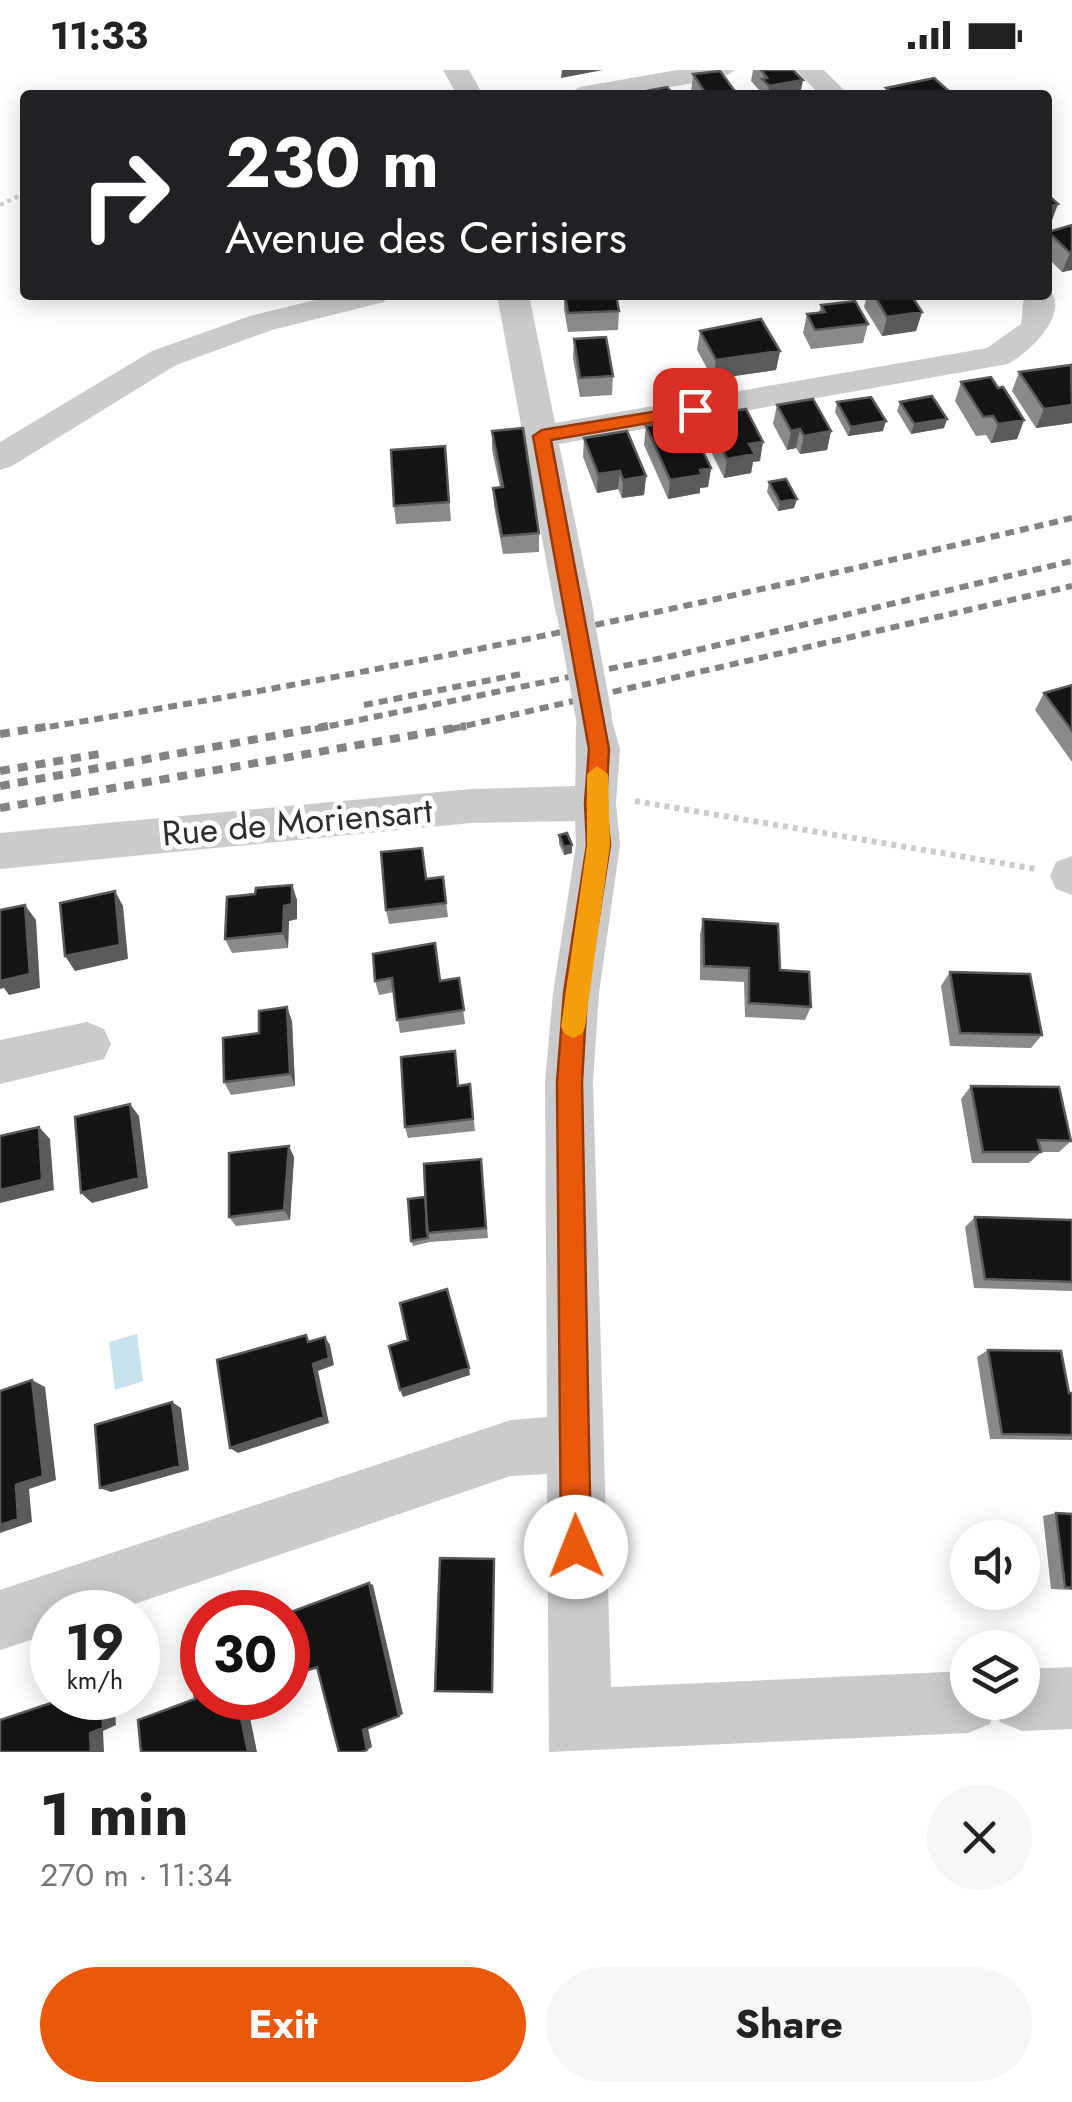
<!DOCTYPE html>
<html lang="en">
<head>
<meta charset="utf-8">
<style>
	:root { --surface:#fff; --page:#f6f6f6; --text:#222; --muted:#767676; --accent:#ea580c }
	body { margin:0; font-family:Jost,sans-serif; background:var(--page); color:var(--text); height:100vh; display:flex; flex-direction:column; font-size:38px; white-space:nowrap }
	* { box-sizing:border-box; margin:0 }
	p { font-size:32px; color:var(--muted) }
	.icon { flex:none; width:55px; height:55px; fill:none; stroke:currentColor; stroke-width:2; stroke-linecap:round; stroke-linejoin:round }
	.map { position:relative; height:1682px; overflow:hidden }
	.drawer { display:flex; flex-direction:column; background:var(--surface); flex:1 }
	.drawer>* { flex:none }
	.guide { position:absolute; left:20px; top:20px; width:1032px; height:210px; border-radius:10px; box-shadow:0 5px 25px #0003; background:#202124; color:#fff; overflow:hidden }
	.controls { position:absolute; left:950px; top:1450px; display:grid; gap:20px }
	.controls a { display:grid; place-items:center; width:90px; height:90px; border-radius:50%; background:var(--surface); box-shadow:0 5px 25px #0003; font-size:50px }
	.speed { position:absolute; left:30px; top:1520px; display:flex; gap:20px; font-size:50px; font-weight:700; text-align:center }
	.speed>* { display:grid; place-content:center; width:130px; height:130px; border-radius:50%; background:var(--surface); box-shadow:0 5px 25px #0003; line-height:1 }
	.speed small { font-size:25px; font-weight:400 }
	.speed .limit { border:15px solid #d22; background:#fff; color:#111 }
	.pin { position:absolute; display:grid; place-items:center; width:85px; height:85px; color:#fff; margin:-42px; border-radius:20px; box-shadow:0 5px 15px #0006 }
	.me { position:absolute; width:110px; margin:-55px; rotate:359deg; stroke-linejoin:round; filter:drop-shadow(0 0 8px #0008) }
	.turn { display:flex; align-items:center; gap:35px; height:210px; padding:0 40px; font-size:45px }
	.turn .icon { width:130px; height:130px; stroke-width:2.5 }
	.turn b { display:block; font-size:70px; line-height:85px }
	.round { display:grid; place-items:center; flex:none; width:105px; height:105px; border-radius:52px; background:var(--page) }
	.headline { display:flex; align-items:center; justify-content:space-between; height:170px; padding:0 40px }
	h1 { font-size:60px; font-weight:700; line-height:75px }
	.button { display:flex; gap:20px; margin-top:auto; padding:20px 40px }
	.button a { flex:1; height:115px; border-radius:60px; background:var(--accent); color:#fff; font-size:40px; font-weight:700; line-height:115px; text-align:center }
	.button a+a { background:var(--page); color:var(--text) }
	.status { display:flex; justify-content:space-between; align-items:center; height:70px; padding:0 50px; background:var(--surface); direction:ltr }
	.status svg { height:28px; fill:currentColor }
	.map>svg:first-child { display:block }
	.water { fill:#c7e3ed }
	.lines { fill:none; stroke-linecap:round; stroke-linejoin:round }
	.path-far1 { stroke:#cbcbcb; stroke-width:4; stroke-dasharray:4 4; stroke-linecap:butt }
	.path { stroke:#cbcbcb; stroke-width:6; stroke-dasharray:5 5; stroke-linecap:butt }
	.minor { fill:#cbcbcb; fill-rule:evenodd }
	.rail-far1 { stroke:#838383; stroke-width:6; stroke-dasharray:9 6; stroke-linecap:butt }
	.rail { stroke:#838383; stroke-width:8; stroke-dasharray:10 8; stroke-linecap:butt }
	.minor-bridge { stroke:#cbcbcb; stroke-width:36 }
	.wall { fill:#8a8a8a }
	.shaded-wall { fill:#5b5b5b }
	.building { fill:#151515; stroke:#5b5b5b; stroke-width:2.5 }
	.route { fill:#ea580c; stroke:#983908; stroke-width:2.5 }
	.slow { fill:#f59e0b }
	.labels { text-anchor:middle; dominant-baseline:central; stroke-width:10; stroke-linejoin:round; paint-order:stroke }
	.street-label { font-size:35px; fill:#2e2e2e; stroke:#fff }
</style>
</head>
<body>
<div class="status"><b>11:33</b><svg viewBox="0 0 49 12"><path d="M0 12V9h3v3zM5 12V6h3v6zM10 12V3h3v9zM15 12V0h3v12zM26 1h20v11H26zM47 4h2v5h-2z"/></svg></div>
<div class="map">
<svg width="1072" height="1682" viewBox="0 0 1072 1682">
	<rect width="100%" height="100%" fill="#fff"/>
	<path class="water" d="M137 1264 143 1311 115 1320 109 1272Z"/>
	<g class="lines">
		<path class="path-far1" d="M0 135 25 123"/>
		<path class="path" d="M635 731 1036 799"/>
		<path class="minor" d="M443 0H469L483 25H457Z
			M677 0H735L722 8 625 25H567L580 17Z
			M796 0H824L849 25H820Z
			M1048 217C1072 243 1030 282 1008 294L559 374 594 544 589 554 575 558 561 554 556 544 497 225H529L555 353 987 278 1021 254 1024 225H1048Z
			M335 225H389L384 232 272 260 176 295 12 396 0 400V372L152 281 250 246Z
			M594 632 608 637 620 679 616 733 620 775 599 923 593 1012 611 1617 968 1601V1632H1022V1599L1072 1597V1659L1022 1661 1000 1652 995 1641 990 1654 968 1663 549 1682 547 1404 511 1406 111 1542H52V1563L0 1580V1520L511 1350 547 1347 545 1012 553 923 576 775 575 751 471 753 0 799V763L471 719 575 716C577 696 573 650 580 637Z
			M1072 786V825L1056 819 1050 806 1056 792Z
			M87 952 104 959 111 974 104 989 0 1014V970Z"/>
		<path class="rail-far1" d="M364 635 526 603
			M35 659C384 604 728 529 1072 448
			M315 659 672 586 1072 491
			M452 659 1072 516"/>
		<path class="rail" d="M0 664 51 656
			M0 701 99 684
			M0 716 328 656
			M0 738 466 656"/>
		<path class="minor-bridge" d="M575 544 594 648"/>
	</g>
	<path class="wall" d="M753 0H793L800 25H759L760 21 751 11Z
		M693 4 733 25H692L691 23Z
		M1072 155V200L1062 202 1048 188V162Z
		M564 225H616L619 241 618 260 568 262 564 239Z
		M867 225H911L922 242 916 261 882 266 864 237Z
		M821 235 868 254 863 273 811 279 803 263 807 244 819 243Z
		M700 261 780 281 776 300 713 309 697 280Z
		M574 269 613 306 612 325 580 327 573 288Z
		M1019 302 1072 353 1036 358 1012 321Z
		M961 312 998 318 1024 350 1017 369 991 373 986 365 976 366 955 331Z
		M837 332 883 361 848 366 835 342Z
		M900 332 947 349 944 358 911 364 897 341Z
		M777 335 831 361 827 380 800 384 796 378 787 380 773 354Z
		M705 346 760 391 753 392 751 403 724 408 703 365Z
		M646 356 711 398 708 417 700 418V423L668 429 644 375Z
		M492 361 539 463V482L503 484 494 436 493 418 500 417 492 380Z
		M584 368 646 406 644 425 622 428 618 419 597 423 583 387Z
		M445 376 451 451 396 454 394 436Z
		M769 412 794 438 778 441 767 422Z
		M1072 615V692L1035 640 1044 623Z
		M559 765 572 783 564 785 559 774Z
		M443 807 448 847 389 854 386 840 426 809Z
		M292 815 297 830V849L289 851 288 878 232 883 225 869 255 824Z
		M703 849 780 900 811 937 805 950 745 947 744 912 700 910V864Z
		M373 884 440 911 459 908 465 954 400 963 394 922 379 925 375 911Z
		M950 902 1042 965 1031 978 950 976 941 916Z
		M292 951 295 1016 231 1025 224 1012 259 963Z
		M470 1014 475 1061 408 1068 405 1057Z
		M971 1016 1071 1071 1059 1082H1041L1029 1093H972L961 1029Z
		M294 1087 290 1150 236 1156 229 1147Z
		M481 1089 488 1168 430 1172 413 1176 411 1171 426 1127Z
		M975 1147 1072 1150V1221L974 1218 965 1157Z
		M988 1280 1072 1323V1370L990 1369 977 1287Z
		M1056 1443 1072 1444V1520L1051 1519 1043 1446Z"/>
	<path class="shaded-wall" d="M562 0H603L561 8Z
		M803 10 800 25H768L769 16Z
		M734 20 733 25H706V24Z
		M1058 134 1051 153 1048 154V137Z
		M1072 182V200L1062 202 1070 183Z
		M967 225H982L965 229Z
		M922 242 916 261 882 266 887 247Z
		M780 281 776 300 713 309 716 290Z
		M1072 322V353L1036 358 1044 339Z
		M947 349 944 358 911 364 914 354Z
		M1024 350 1017 369 991 373 998 354Z
		M886 351 883 361 848 366 851 357Z
		M800 359 796 378 787 380 791 361Z
		M831 361 827 380 800 384 804 366Z
		M763 372 760 391 753 392 751 403 724 408 727 389 749 374Z
		M711 398 708 417 700 418V423L668 429 670 410 700 400Z
		M620 401 618 419 597 423 598 404Z
		M646 406 644 425 622 428 623 410Z
		M797 429 794 438 778 441 780 432Z
		M572 775V783L564 785V777Z
		M292 815 297 830V849L289 851 288 878 283 863 284 836Z
		M115 821 123 836 128 889 75 901 65 886Z
		M25 835 36 850 40 918 9 925 4 918 0 919V907Z
		M287 937 292 951 295 1016 290 1004Z
		M130 1034 139 1046 148 1118 92 1133 81 1123Z
		M39 1057 50 1069 54 1120 0 1133V1120Z
		M289 1076 294 1087 290 1150 284 1140Z
		M325 1267 330 1275 334 1295 318 1301 329 1353 238 1383 230 1378 313 1294Z
		M469 1298 470 1305 403 1327 400 1320Z
		M32 1310 45 1317 56 1410 29 1419 32 1452 0 1463V1455L16 1415Z
		M172 1332 181 1338 189 1400 111 1422 100 1418Z
		M494 1489 493 1620 492 1622Z
		M369 1513 373 1515 403 1644 399 1646Z
		M102 1628H114L116 1655 103 1661 104 1682H91L90 1663Z
		M237 1628H246L257 1682H248Z
		M368 1658 372 1677 367 1680 363 1660Z"/>
	<path class="building" d="M761 0H793L803 10 769 16 762 9 767 8Z
		M720 1 734 20 706 24 693 4Z
		M934 8 952 24 894 25 886 18Z
		M667 17 674 25H625Z
		M1048 125 1058 134 1048 137Z
		M1072 155V182L1070 183 1048 162Z
		M565 225H616L619 241 568 243Z
		M874 225H911L922 242 887 247Z
		M855 231 868 254 815 260 807 244 825 242 821 235Z
		M761 249 780 281 716 290 700 261Z
		M606 267 613 306 580 308 574 269Z
		M1071 295 1072 335 1044 339 1019 302Z
		M991 307 998 318 1003 317 1024 350 998 354 993 346 983 347 961 312Z
		M932 326 947 349 914 354 900 332Z
		M871 327 886 351 851 357 837 332Z
		M813 329 831 361 804 366 800 359 791 361 777 335Z
		M746 339 763 372 749 374 755 384 727 389 705 346Z
		M687 349 711 398 700 400 702 405 670 410 646 356Z
		M523 358 539 463 502 466 493 418 503 417 492 361Z
		M627 361 646 406 623 410 620 401 598 404 584 368Z
		M445 376 449 432 394 436 391 380Z
		M786 409 797 429 780 432 769 412Z
		M1072 615V661L1044 623Z
		M567 763 572 775 564 777 559 765Z
		M422 778 426 809 443 807 446 833 386 840 381 782Z
		M292 815V834L284 836 283 863 225 869 227 827 255 824 256 818Z
		M115 821 120 875 65 886 60 833Z
		M25 835 30 904 0 911V840Z
		M703 849 778 854 780 900 809 902 811 937 749 933V898L704 896Z
		M435 873 440 911 459 908 464 940 397 950 392 908 375 911 373 884Z
		M950 902 1030 904 1042 965 960 963Z
		M287 937 290 1004 224 1012 223 968 259 963V941Z
		M455 981 458 1016 470 1014 473 1049 405 1057 401 987Z
		M971 1016 1059 1017 1071 1071 1038 1070 1041 1082H983Z
		M130 1034 139 1108 81 1123 75 1047Z
		M39 1057 42 1110 0 1120V1066Z
		M289 1076 284 1140 229 1147V1083Z
		M481 1089 486 1158 427 1163 424 1094Z
		M425 1127 428 1168 411 1171 408 1129Z
		M975 1147 1072 1150V1212L985 1209Z
		M447 1219 469 1298 400 1320 389 1276 408 1270 400 1233Z
		M306 1265 308 1272 325 1267 329 1288 313 1294 324 1347 230 1378 217 1290Z
		M988 1280 1061 1281 1069 1323H1072V1365L1002 1364Z
		M32 1310 43 1406 16 1415 18 1449 0 1455V1321Z
		M172 1332 180 1396 100 1418 95 1355Z
		M1056 1443 1072 1444V1518L1065 1517Z
		M440 1488 494 1489 492 1622 435 1621Z
		M369 1513 399 1646 363 1660 367 1680 361 1682H339L317 1597 296 1604 288 1559V1543Z
		M202 1573V1628H237L248 1682H141L138 1650 195 1629 188 1578Z
		M66 1628H102L103 1658 90 1663 91 1682H0V1650Z"/>
	<path class="route" d="M695 335 701 337V344L551 370 609 679 606 733 610 775 587 923 582 1012 591 1477 587 1488 576 1492 566 1488 561 1477 557 1012 564 923 587 775 585 733 589 679 533 366 542 360Z"/>
	<path class="slow" d="M597 696 608 704 610 775 585 957 582 964 573 968 565 964 561 957 587 775V704Z"/>
	<g class="labels">
		<g class="street-label">
			<text transform="translate(297 752) rotate(-5)">Rue de Moriensart</text>
		</g>
	</g>
</svg>
<div class="controls">
<a><svg class="icon" aria-label="sound" viewBox="0 0 24 24"><path d="M4 9h4l5-4v14l-5-4H4zM17 9q2 3 0 6"/></svg></a>
<a><svg class="icon" aria-label="layers" viewBox="0 0 24 24"><path d="M12 4l9 5-9 5-9-5zM3 14l9 5 9-5"/></svg></a>
</div>
<div class="speed"><div>19<small>km/h</small></div><div class="limit">30</div></div>
<div class="pin" style="left:695px;top:340px;background:#d93025"><svg class="icon" aria-label="arrive" viewBox="0 0 24 24"><path d="M6 21V4h12l-3 4 3 4H6"/></svg></div>
<svg class="me" style="left:576px;top:1477px" viewBox="-20 -20 40 40"><circle r="19" fill="#fff"/><path d="M0-13L10 11 0 6-10 11z" fill="#ea580c"/></svg>
<div class="guide">
<div class="turn"><svg class="icon" aria-label="right" viewBox="0 0 24 24"><path d="M7 20v-9h11M14 6l5 5-5 5"/></svg><div><b>230 m</b>Avenue des Cerisiers</div></div>
</div>
</div>
<section class="drawer">
<div class="headline"><div><h1>1 min</h1><p>270 m · 11:34</p></div><a class="round"><svg class="icon" aria-label="close" viewBox="0 0 24 24"><path d="M6 6l12 12M18 6L6 18"/></svg></a></div>
<div class="button"><a>Exit</a><a>Share</a></div>
</section>
</body>
</html>
